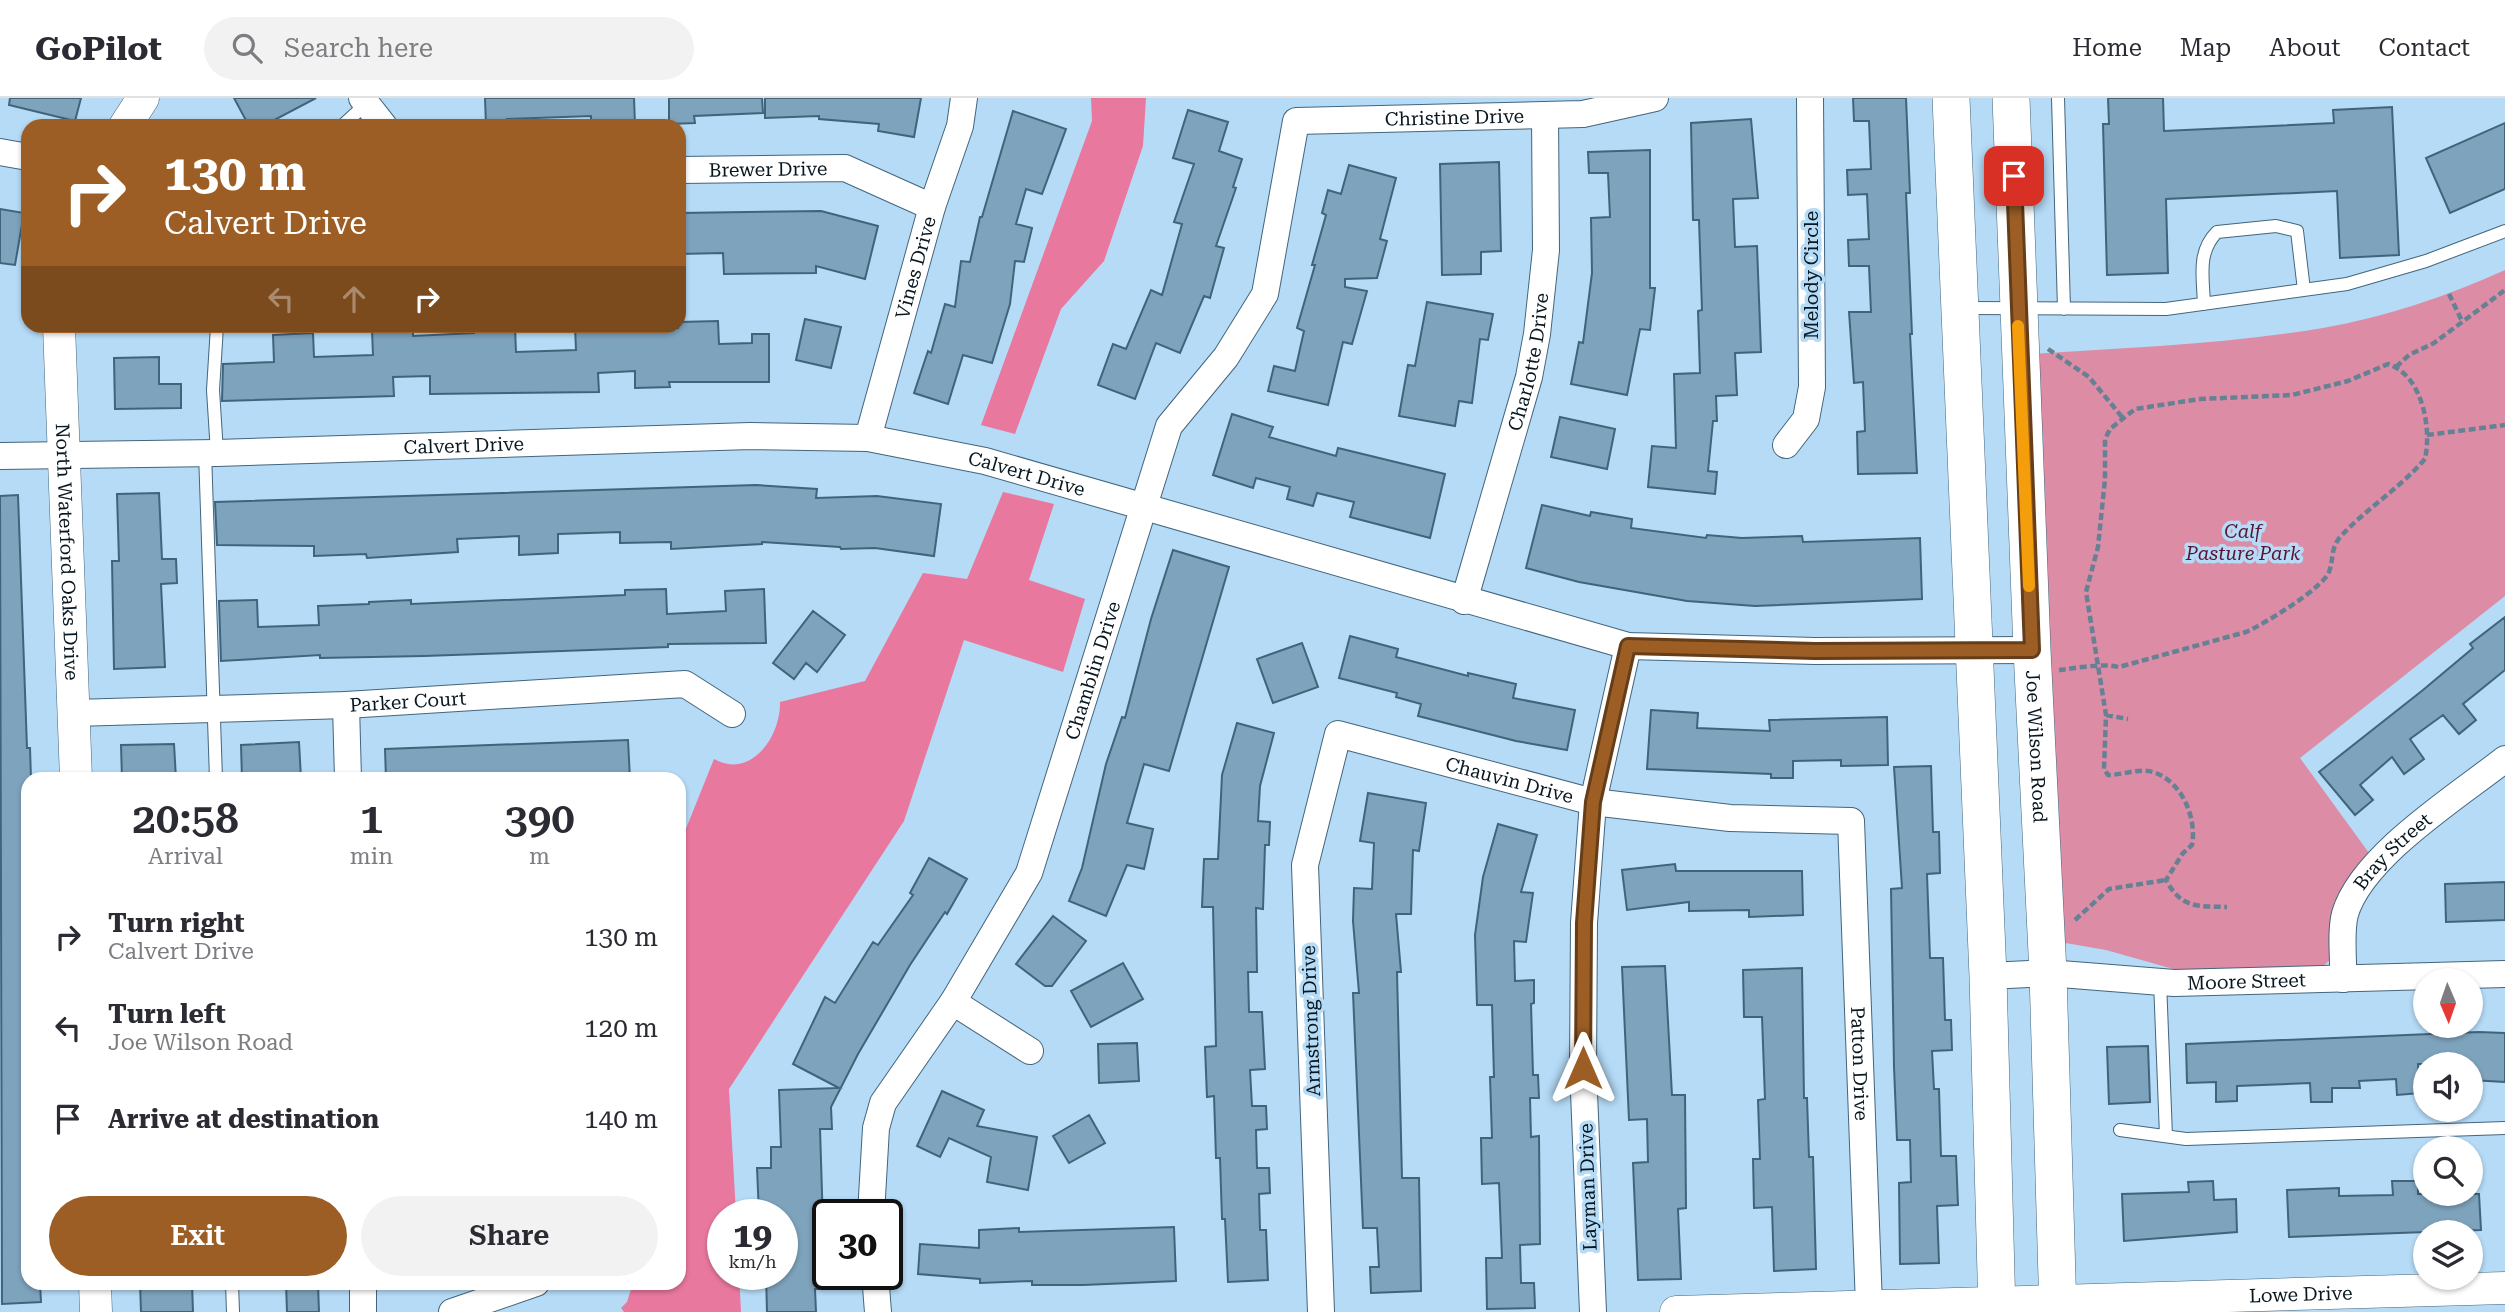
<!DOCTYPE html>
<html lang="en">
<head>
<meta charset="utf-8">
<style>
	:root { --surface:#fff; --page:#f2f2f3; --text:#2b2b33; --muted:#7c7c81; --line:#e1e1e2; --accent:#9c5e25 }
	body { margin:0; font-family:"Roboto Serif",serif; background:var(--page); color:var(--text); height:100vh; display:flex; flex-direction:column; font-size:26px; white-space:nowrap }
	* { box-sizing:border-box; margin:0 }
	p { font-size:23px; color:var(--muted) }
	.icon { flex:none; width:38px; height:38px; fill:none; stroke:currentColor; stroke-width:2; stroke-linecap:round; stroke-linejoin:round }
	.map { position:relative; flex:1; overflow:hidden }
	.details { position:absolute; left:21px; top:674px; width:665px; height:518px; display:flex; flex-direction:column; background:var(--surface); border-radius:21px; box-shadow:0 2px 5px #0004 }
	.details>* { flex:none }
	.guide { position:absolute; left:21px; top:21px; width:665px; height:214px; border-radius:21px; box-shadow:0 2px 5px #0004; background:#9c5e25; color:#fff; overflow:hidden }
	.needle { width:46px; rotate:178deg }
	.tools { position:absolute; left:2413px; top:870px; display:grid; gap:14px }
	.tools a { display:grid; place-items:center; width:70px; height:70px; border-radius:50%; background:var(--surface); box-shadow:0 2px 5px #0004; font-size:35px }
	.speed { position:absolute; left:707px; top:1101px; display:flex; gap:14px; font-size:35px; font-weight:700; text-align:center }
	.speed>* { display:grid; place-content:center; width:91px; height:91px; border-radius:50%; background:var(--surface); box-shadow:0 2px 5px #0004; line-height:1 }
	.speed small { font-size:18px; font-weight:400 }
	.speed .limit { border:4px solid #111; border-radius:10px; background:#fff; color:#111 }
	.pin { position:absolute; display:grid; place-items:center; width:60px; height:60px; color:#fff; margin:-30px; border-radius:14px; box-shadow:0 4px 10px #0006 }
	.me { position:absolute; width:77px; margin:-38px; rotate:0deg; stroke-linejoin:round; filter:drop-shadow(0 0 5px #0008) }
	.turn { display:flex; align-items:center; gap:24px; height:147px; padding:0 28px; font-size:32px }
	.turn .icon { width:91px; height:91px; stroke-width:2.5 }
	.turn b { display:block; font-size:49px; line-height:60px }
	.lanes { display:flex; align-items:center; height:66px; padding:0 28px; background:#0003; justify-content:center; gap:35px; direction:ltr }
	.lanes .off { opacity:.35 }
	.eta { display:flex; justify-content:space-evenly; align-items:center; height:119px; text-align:center }
	.eta b { font-size:42px; font-weight:600; line-height:49px }
	.cta { display:flex; gap:14px; margin-top:auto; padding:14px 28px }
	.cta a { flex:1; height:80px; border-radius:42px; background:var(--accent); color:#fff; font-size:28px; font-weight:600; line-height:80px; text-align:center }
	.cta a+a { background:var(--page); color:var(--text) }
	ul { padding:0; list-style:none }
	li { display:flex; align-items:center; gap:21px; height:91px; padding:0 28px }
	li div { flex:1 }
	li b { display:block; font-size:26px }
	li em { font-style:normal }
	header { display:flex; align-items:center; gap:42px; box-sizing:border-box; height:98px; padding:0 35px; background:var(--surface); border-bottom:2px solid var(--line) }
	header strong { font-size:33px }
	nav { display:flex; gap:38px; margin-inline-start:auto; font-size:24px }
	.search { width:490px; height:63px; background:var(--page); display:flex; align-items:center; gap:18px; box-sizing:border-box; padding:0 24px; border-radius:38px; color:var(--muted); font-size:26px }
	.map>svg:first-child { display:block }
	.green { fill:#dc8ca5 }
	.forest { fill:#e9789f }
	.building { fill:#7ea3bd; stroke:#41647b; stroke-width:2 }
	.lines { fill:none; stroke-linecap:round; stroke-linejoin:round }
	.service-casing { stroke:#43657d; stroke-width:14 }
	.minor-casing { stroke:#43657d; stroke-width:28 }
	.tertiary-casing { stroke:#43657d; stroke-width:33 }
	.secondary-casing { stroke:#43657d; stroke-width:38 }
	.path { stroke:#668194; stroke-width:4.5; stroke-dasharray:7 3.5; stroke-linecap:butt }
	.service { stroke:#fff; stroke-width:12 }
	.minor { stroke:#fff; stroke-width:26 }
	.tertiary { stroke:#fff; stroke-width:32 }
	.secondary { stroke:#fff; stroke-width:37 }
	.route-casing { stroke:#653d18; stroke-width:18 }
	.route { stroke:#9c5e25; stroke-width:12 }
	.slow { stroke:#f59e0b; stroke-width:12 }
	.labels { text-anchor:middle; dominant-baseline:central; stroke-width:7; stroke-linejoin:round; paint-order:stroke }
	.street-label { font-size:19px; fill:#08161f; stroke:#b5dbf6 }
	.park-label { font-size:19px; font-style:italic; fill:#5a1331; stroke:#b5dbf6 }
</style>
</head>
<body>
<header>
<strong>GoPilot</strong>
<div class="search"><svg class="icon" aria-label="search" viewBox="0 0 24 24"><circle cx="10" cy="10" r="6"/><path d="M15 15l6 6"/></svg>Search here</div>
<nav><a>Home</a><a>Map</a><a>About</a><a>Contact</a></nav>
</header>
<div class="map">
<svg width="2505" height="1214" viewBox="0 0 2505 1214">
	<rect width="100%" height="100%" fill="#b5dbf6"/>
	<path class="green" d="M2505 172V498L2300 660 2369 755 2332 860 2320 871 2184 874 2106 852 2054 843 2031 256C2128 250 2227 246 2323 230 2385 219 2448 198 2505 172Z"/>
	<path class="forest" d="M1091 0H1146L1143 48 1104 163 1061 211 1015 336 981 327 1092 23Z
		M1003 394 1054 406 1029 482 1085 501 1063 574 964 542 904 723 729 991 736 1116H723V1176H739L741 1214H624L621 1210 627 1204 633 1185H679V748L714 661C752 682 781 637 780 604L865 583 923 475 967 481Z"/>
	<path class="building" d="M10 0H81L75 23 9 7Z
		M234 0H316L263 28H249Z
		M485 0H634L635 27 591 28V18L507 21 508 28H486Z
		M669 0H762L763 15 694 18 695 25 669 26Z
		M765 0H921L914 39 878 33 879 26 819 21V18L765 20Z
		M1853 0H1906L1910 95H1906L1912 236H1910L1917 375 1858 376 1857 334 1865 333 1863 284 1854 285 1849 214H1871L1869 168H1849L1848 142 1869 141 1867 96 1848 97 1847 72 1871 71 1869 23H1854Z
		M2108 0H2163L2164 33 2334 25 2333 12 2392 9 2399 157 2340 160 2337 93 2166 101 2168 175 2107 177 2103 26H2109Z
		M1188 12 1228 24 1219 53 1242 61 1233 89 1236 90 1216 148 1224 150 1210 200 1204 198 1180 255 1156 245 1135 301 1098 287 1113 246 1126 251 1151 192 1162 197 1182 126 1174 124 1194 66 1173 60Z
		M1013 13 1066 31 1042 96 1026 91 1016 126 1032 130 1024 164 1015 163 1010 206 992 265 963 257 948 306 914 295 928 253 931 255 945 206 955 209 961 163 970 164 980 119H982Z
		M1751 21 1758 100 1733 101 1735 149 1757 148 1761 254 1735 255 1737 297 1716 298 1717 323H1713L1708 373 1717 374 1715 396 1648 389 1652 348 1676 350 1674 276 1700 275 1698 213 1702 212 1699 122H1693L1691 25Z
		M2505 25V91L2450 115 2426 60Z
		M1650 52V190H1655L1650 232 1640 231 1627 297 1571 286 1579 244 1583 245 1592 175 1591 120 1610 119 1608 75H1589L1588 54Z
		M1499 64 1501 153 1481 154V176L1442 177 1440 66Z
		M1349 67 1396 80 1380 141 1387 143 1377 180 1345 181V189L1367 193 1352 246 1343 244 1328 307 1268 293 1274 268 1295 273 1304 233 1297 230 1315 167H1312L1326 117 1322 115 1328 92 1341 96Z
		M0 111 24 115 15 167 0 165Z
		M821 113 878 128 865 181 816 168V175L724 176 723 155 679 156V115Z
		M1427 204 1493 216 1488 242 1480 241 1472 305 1459 303 1455 328 1399 318 1408 267 1415 268Z
		M805 221 841 229 831 270 796 262Z
		M718 223 719 246 752 245V236H769V284H669L670 289 635 290V273L598 275 599 294 430 296V278L393 279 394 298 222 303 223 266 274 264 273 237 313 235 314 259 373 257 372 232 413 230V238L474 235V231L515 229 516 254 576 252 575 228H617L618 232 678 230 679 224Z
		M159 259V286H181V310L115 311 114 260Z
		M1232 316 1273 329 1269 339 1336 358 1338 350 1445 376 1430 440 1350 419 1354 404 1317 395 1313 408 1287 401 1290 389 1256 380 1253 390 1213 377Z
		M1560 319 1615 331 1607 371 1551 359Z
		M756 387 817 391 816 400 877 398 941 406 934 458 875 450 841 451 840 449 762 444V446L671 451V444L620 445V434L558 436V455L519 457V438L457 441 458 454 367 460 366 456 314 458V448L217 447 215 404Z
		M159 395 162 461H176L177 485 161 486 165 569 114 571 112 463H119L117 396Z
		M18 397 27 650H30L31 681H28V1075H25L28 1185H40L41 1204 2 1206 0 398Z
		M1542 407 1590 418 1591 414 1632 421 1631 430 1706 440 1707 437 1742 440 1802 438 1803 444 1920 440 1922 501 1755 508 1687 503 1579 484 1526 470Z
		M1173 452 1229 469 1169 673 1144 666 1127 725 1153 731 1144 771 1127 767 1106 818 1069 803 1082 770 1106 666 1122 619 1125 620 1151 521Z
		M666 491 667 516 726 513 725 493 764 491 766 545 668 546V549L617 551 424 558 320 560V557L221 563 219 503 257 502 258 529 319 527 318 508 369 506V504L411 502V506L625 497V492Z
		M813 513 845 537 817 574 806 565 794 581 773 565Z
		M2505 519V572L2463 606 2476 622 2459 636 2443 617 2410 641 2424 661 2404 676 2392 659 2360 687 2373 702 2355 717 2319 674 2423 592 2473 550 2470 546Z
		M1350 538 1398 551 1396 559 1468 578V575L1516 586 1513 600 1575 612 1567 652 1516 643 1418 618 1421 606 1396 599 1397 595 1339 580Z
		M1302 545 1318 589 1273 605 1257 561Z
		M1651 612 1698 615 1697 630 1770 633 1769 622 1887 619 1888 667 1841 668V662L1793 663V680H1771V676L1647 671Z
		M1237 625 1274 635 1260 688 1258 723 1270 724 1269 747H1265L1263 811 1256 810 1257 874H1248L1249 914H1262L1265 971 1250 972 1252 1008H1266L1267 1031 1256 1032 1257 1070H1269L1270 1095 1259 1096 1260 1132H1266L1268 1182 1228 1184 1225 1121H1222L1220 1060H1216L1214 998 1207 999 1205 949 1216 948 1213 809H1202L1204 761H1218L1222 677Z
		M628 642 630 681H386L385 651Z
		M299 644 301 681H242L241 647Z
		M174 646 176 681H122L121 647Z
		M1931 668 1933 734H1939L1940 775 1927 776 1930 860H1943L1945 922H1951L1952 952 1932 953 1934 991H1939L1941 1058H1956L1958 1107 1937 1108 1939 1165 1900 1166 1899 1085 1911 1084 1910 1042H1897L1894 969 1891 791 1902 790 1894 669Z
		M1368 695 1426 705 1419 753 1413 752 1411 816H1396L1401 874H1397L1402 1080H1419L1421 1193 1371 1195 1370 1169H1379L1377 1130H1363L1353 895H1359L1353 823 1354 790 1372 791 1374 745 1360 743Z
		M1498 726 1537 737 1521 794 1533 795 1526 844 1514 843 1515 883 1534 882V905L1531 906 1533 977H1538L1539 1000H1530L1531 1039 1539 1038 1540 1146 1520 1147 1521 1185H1534L1535 1210 1487 1211 1486 1160H1502L1499 1085 1482 1086 1481 1040H1492L1490 979H1494L1492 907H1477L1475 837 1483 779Z
		M929 760 967 781 947 816 945 814 910 867 858 956 831 1009 832 1031H820L825 1191H815L816 1214H767L766 1176H782V1116H759L757 1070H771V1049H781L779 992 839 990 793 966 825 899 835 905 873 844 878 847 913 797 910 795Z
		M1675 766 1676 773H1802L1803 817 1749 819V812L1689 813V804L1627 812 1622 772Z
		M2505 784V822L2446 824 2445 786Z
		M1053 818 1086 843 1052 888H1045L1016 866Z
		M1123 865 1143 901 1091 929 1071 893Z
		M1665 868 1672 997H1685L1686 1110 1678 1111 1681 1181 1638 1182 1633 1065 1648 1064 1647 1021 1629 1022 1622 869Z
		M1802 870 1804 1000H1807L1809 1059H1813L1816 1171 1774 1173 1772 1109 1754 1110 1753 1061H1760L1758 1002 1765 1001 1762 919H1744L1743 872Z
		M2479 934 2505 935V984L2471 982V966H2418L2420 995 2397 997 2396 981 2359 983 2360 990H2332V1004H2311L2310 985 2237 988V1003L2216 1004V984L2187 985 2186 946Z
		M1137 945 1139 983 1099 985 1098 946Z
		M2148 948 2150 1004 2109 1006 2107 949Z
		M942 993 984 1012 977 1028 1037 1039 1028 1092 987 1084 991 1059 949 1040 940 1059 917 1048Z
		M1089 1017 1105 1045 1069 1065 1053 1038Z
		M2213 1083 2214 1102 2236 1101 2237 1134 2124 1143 2122 1096 2189 1094 2188 1084Z
		M2392 1083H2418V1096H2479L2481 1132 2289 1139 2287 1092 2339 1090V1098L2393 1097Z
		M1174 1129 1176 1183 1083 1187H1032V1183L980 1185V1181L918 1176 920 1146 979 1150V1132L1019 1130V1134Z
		M140 1185H192L193 1214H141Z
		M286 1185H318L319 1214H287Z"/>
	<g class="lines">
		<defs>
			<path id="service" d="M2058 0 2064 211
				M342 28 366 6
				M2204 206C2203 179 2197 154 2217 134L2276 128 2297 133 2304 192
				M1961 210 2166 211 2347 186 2426 163 2505 133
				M205 354 216 681
				M217 355 213 292 217 228
				M2160 883 2166 1038
				M2120 1032 2186 1041 2505 1030
				M232 1185 233 1214"/>
			<g id="minor">
				<path d="M362 0 384 28"/>
				<path d="M0 54 28 59"/>
				<path id="s1" d="M679 72 845 70 932 109"/>
				<path id="s2" d="M868 340 932 109 960 28 964 0"/>
				<path d="M1786 347 1806 321 1812 289 1810 0"/>
				<path id="s3" d="M0 358 217 355 750 338 868 340 985 363 1628 548 1815 553 2032 552"/>
				<path id="s4" d="M1464 503 1529 279 1537 236 1546 152 1545 17"/>
				<path d="M346 607 348 681"/>
				<path id="s5" d="M74 615 346 607 685 586 732 616"/>
				<path id="s6" d="M1988 878 2048 875 2174 885 2505 876"/>
				<path id="s7" d="M2343 881C2344 861 2340 835 2345 816 2362 758 2458 698 2505 661"/>
				<path d="M953 904 1030 953"/>
				<path id="s8" d="M871 1116 876 1030 883 1005 953 904 1029 775 1169 328 1226 259 1265 196 1296 23 1583 16 1655 0"/>
				<path d="M875 1176 878 1214"/>
				<path d="M363 1185V1214"/>
				<path d="M452 1214 536 1185"/>
				<path id="s9" d="M1321 1214 1305 767 1338 636 1593 704 1730 720 1851 723 1869 1208"/>
				<path d="M1593 1214 1583 970 1584 825 1593 704 1628 548"/>
			</g>
			<g id="tertiary">
				<path d="M125 28 143 0"/>
				<path id="s10" d="M59 228 76 681"/>
				<path d="M95 1185 96 1214"/>
				<path id="s11" d="M1676 1214 2505 1190"/>
			</g>
			<g id="secondary">
				<path d="M1951 0 1988 878 1997 1214"/>
				<path id="s12" d="M2011 0 2032 552 2048 875 2058 1214"/>
			</g>
		</defs>
		<use href="#service" class="service-casing"/>
		<use href="#minor" class="minor-casing"/>
		<use href="#tertiary" class="tertiary-casing"/>
		<use href="#secondary" class="secondary-casing"/>
		<path class="path" d="M2449 196 2462 223
			M2048 251 2089 279 2122 319
			M2396 269 2409 257 2434 245 2505 192
			M2427 337 2505 327
			M2059 572C2078 570 2100 565 2119 569L2246 534C2264 526 2322 491 2329 474 2334 461 2330 450 2341 438 2366 411 2399 391 2425 361 2432 329 2422 277 2388 266L2348 283 2292 297 2200 301 2135 311 2110 331 2105 341V381L2098 449 2086 494 2106 617 2104 671 2108 677C2123 677 2138 670 2153 674 2182 683 2197 720 2192 747L2183 755 2166 782C2182 811 2197 808 2227 809
			M2106 617 2128 621
			M2075 822 2109 791 2166 782"/>
		<use href="#service" class="service"/>
		<use href="#minor" class="minor"/>
		<use href="#tertiary" class="tertiary"/>
		<use href="#secondary" class="secondary"/>
	</g>
	<g class="lines">
		<defs>
			<path id="route" d="M1583 970 1584 825 1593 704 1628 548 1815 553 2032 552 2014 78"/>
		</defs>
		<use href="#route" class="route-casing"/>
		<use href="#route" class="route"/>
		<path class="slow" d="M2018 228 2029 488"/>
	</g>
	<g class="labels">
		<g class="street-label">
			<text stroke="none"><textPath href="#s8" startOffset="1351">Christine Drive</textPath></text>
			<text stroke="none"><textPath href="#s1" startOffset="89">Brewer Drive</textPath></text>
			<text stroke="none"><textPath href="#s2" startOffset="177">Vines Drive</textPath></text>
			<text transform="translate(1811 177) rotate(-90)">Melody Circle</text>
			<text stroke="none"><textPath href="#s4" startOffset="248">Charlotte Drive</textPath></text>
			<text stroke="none"><textPath href="#s3" startOffset="464">Calvert Drive</textPath></text>
			<text stroke="none"><textPath href="#s3" startOffset="1031">Calvert Drive</textPath></text>
			<text stroke="none"><textPath href="#s10" startOffset="226">North Waterford Oaks Drive</textPath></text>
			<text stroke="none"><textPath href="#s8" startOffset="597">Chamblin Drive</textPath></text>
			<text stroke="none"><textPath href="#s5" startOffset="334">Parker Court</textPath></text>
			<text stroke="none"><textPath href="#s12" startOffset="649">Joe Wilson Road</textPath></text>
			<text stroke="none"><textPath href="#s9" startOffset="760">Chauvin Drive</textPath></text>
			<text stroke="none"><textPath href="#s7" startOffset="145">Bray Street</textPath></text>
			<text stroke="none"><textPath href="#s6" startOffset="259">Moore Street</textPath></text>
			<text transform="translate(1311 923) rotate(-92)">Armstrong Drive</text>
			<text stroke="none"><textPath href="#s9" startOffset="1348">Patton Drive</textPath></text>
			<text transform="translate(1588 1089) rotate(-92)">Layman Drive</text>
			<text stroke="none"><textPath href="#s11" startOffset="625">Lowe Drive</textPath></text>
		</g>
		<g class="park-label">
			<text x="2243" y="433">Calf<tspan x="2243" dy="22">Pasture Park</tspan></text>
		</g>
	</g>
</svg>
<div class="tools">
<a><svg class="needle" viewBox="-14 -14 28 28"><path d="M0-13l5 13h-10z" fill="#e53935"/><path d="M0 13l5-13h-10z" fill="#7c7c81"/></svg></a>
<a><svg class="icon" aria-label="sound" viewBox="0 0 24 24"><path d="M4 9h4l5-4v14l-5-4H4zM17 9q2 3 0 6"/></svg></a>
<a><svg class="icon" aria-label="search" viewBox="0 0 24 24"><circle cx="10" cy="10" r="6"/><path d="M15 15l6 6"/></svg></a>
<a><svg class="icon" aria-label="layers" viewBox="0 0 24 24"><path d="M12 4l9 5-9 5-9-5zM3 14l9 5 9-5"/></svg></a>
</div>
<div class="speed"><div>19<small>km/h</small></div><div class="limit">30</div></div>
<div class="pin" style="left:2014px;top:78px;background:#d93025"><svg class="icon" aria-label="arrive" viewBox="0 0 24 24"><path d="M6 21V4h12l-3 4 3 4H6"/></svg></div>
<svg class="me" style="left:1583px;top:970px" viewBox="-20 -20 40 40"><path d="M0-17L14 15 0 8-14 15z" fill="#9c5e25" stroke="#fff" stroke-width="4"/></svg>
<div class="guide">
<div class="turn"><svg class="icon" aria-label="right" viewBox="0 0 24 24"><path d="M7 20v-9h11M14 6l5 5-5 5"/></svg><div><b>130 m</b>Calvert Drive</div></div>
<div class="lanes"><svg class="icon off" aria-label="left" viewBox="0 0 24 24"><path d="M17 20v-9H6M10 6l-5 5 5 5"/></svg><svg class="icon off" aria-label="ahead" viewBox="0 0 24 24"><path d="M12 20V5M6 11l6-6 6 6"/></svg><svg class="icon" aria-label="right" viewBox="0 0 24 24"><path d="M7 20v-9h11M14 6l5 5-5 5"/></svg></div>
</div>
<section class="details">
<div class="eta">
<div><b>20:58</b><p>Arrival</p></div>
<div><b>1</b><p>min</p></div>
<div><b>390</b><p>m</p></div>
</div>
<ul>
<li><svg class="icon" aria-label="right" viewBox="0 0 24 24"><path d="M7 20v-9h11M14 6l5 5-5 5"/></svg><div><b>Turn right</b><p>Calvert Drive</p></div><em>130 m</em></li>
<li><svg class="icon" aria-label="left" viewBox="0 0 24 24"><path d="M17 20v-9H6M10 6l-5 5 5 5"/></svg><div><b>Turn left</b><p>Joe Wilson Road</p></div><em>120 m</em></li>
<li><svg class="icon" aria-label="arrive" viewBox="0 0 24 24"><path d="M6 21V4h12l-3 4 3 4H6"/></svg><div><b>Arrive at destination</b></div><em>140 m</em></li>
</ul>
<div class="cta"><a>Exit</a><a>Share</a></div>
</section>
</div>
</body>
</html>
